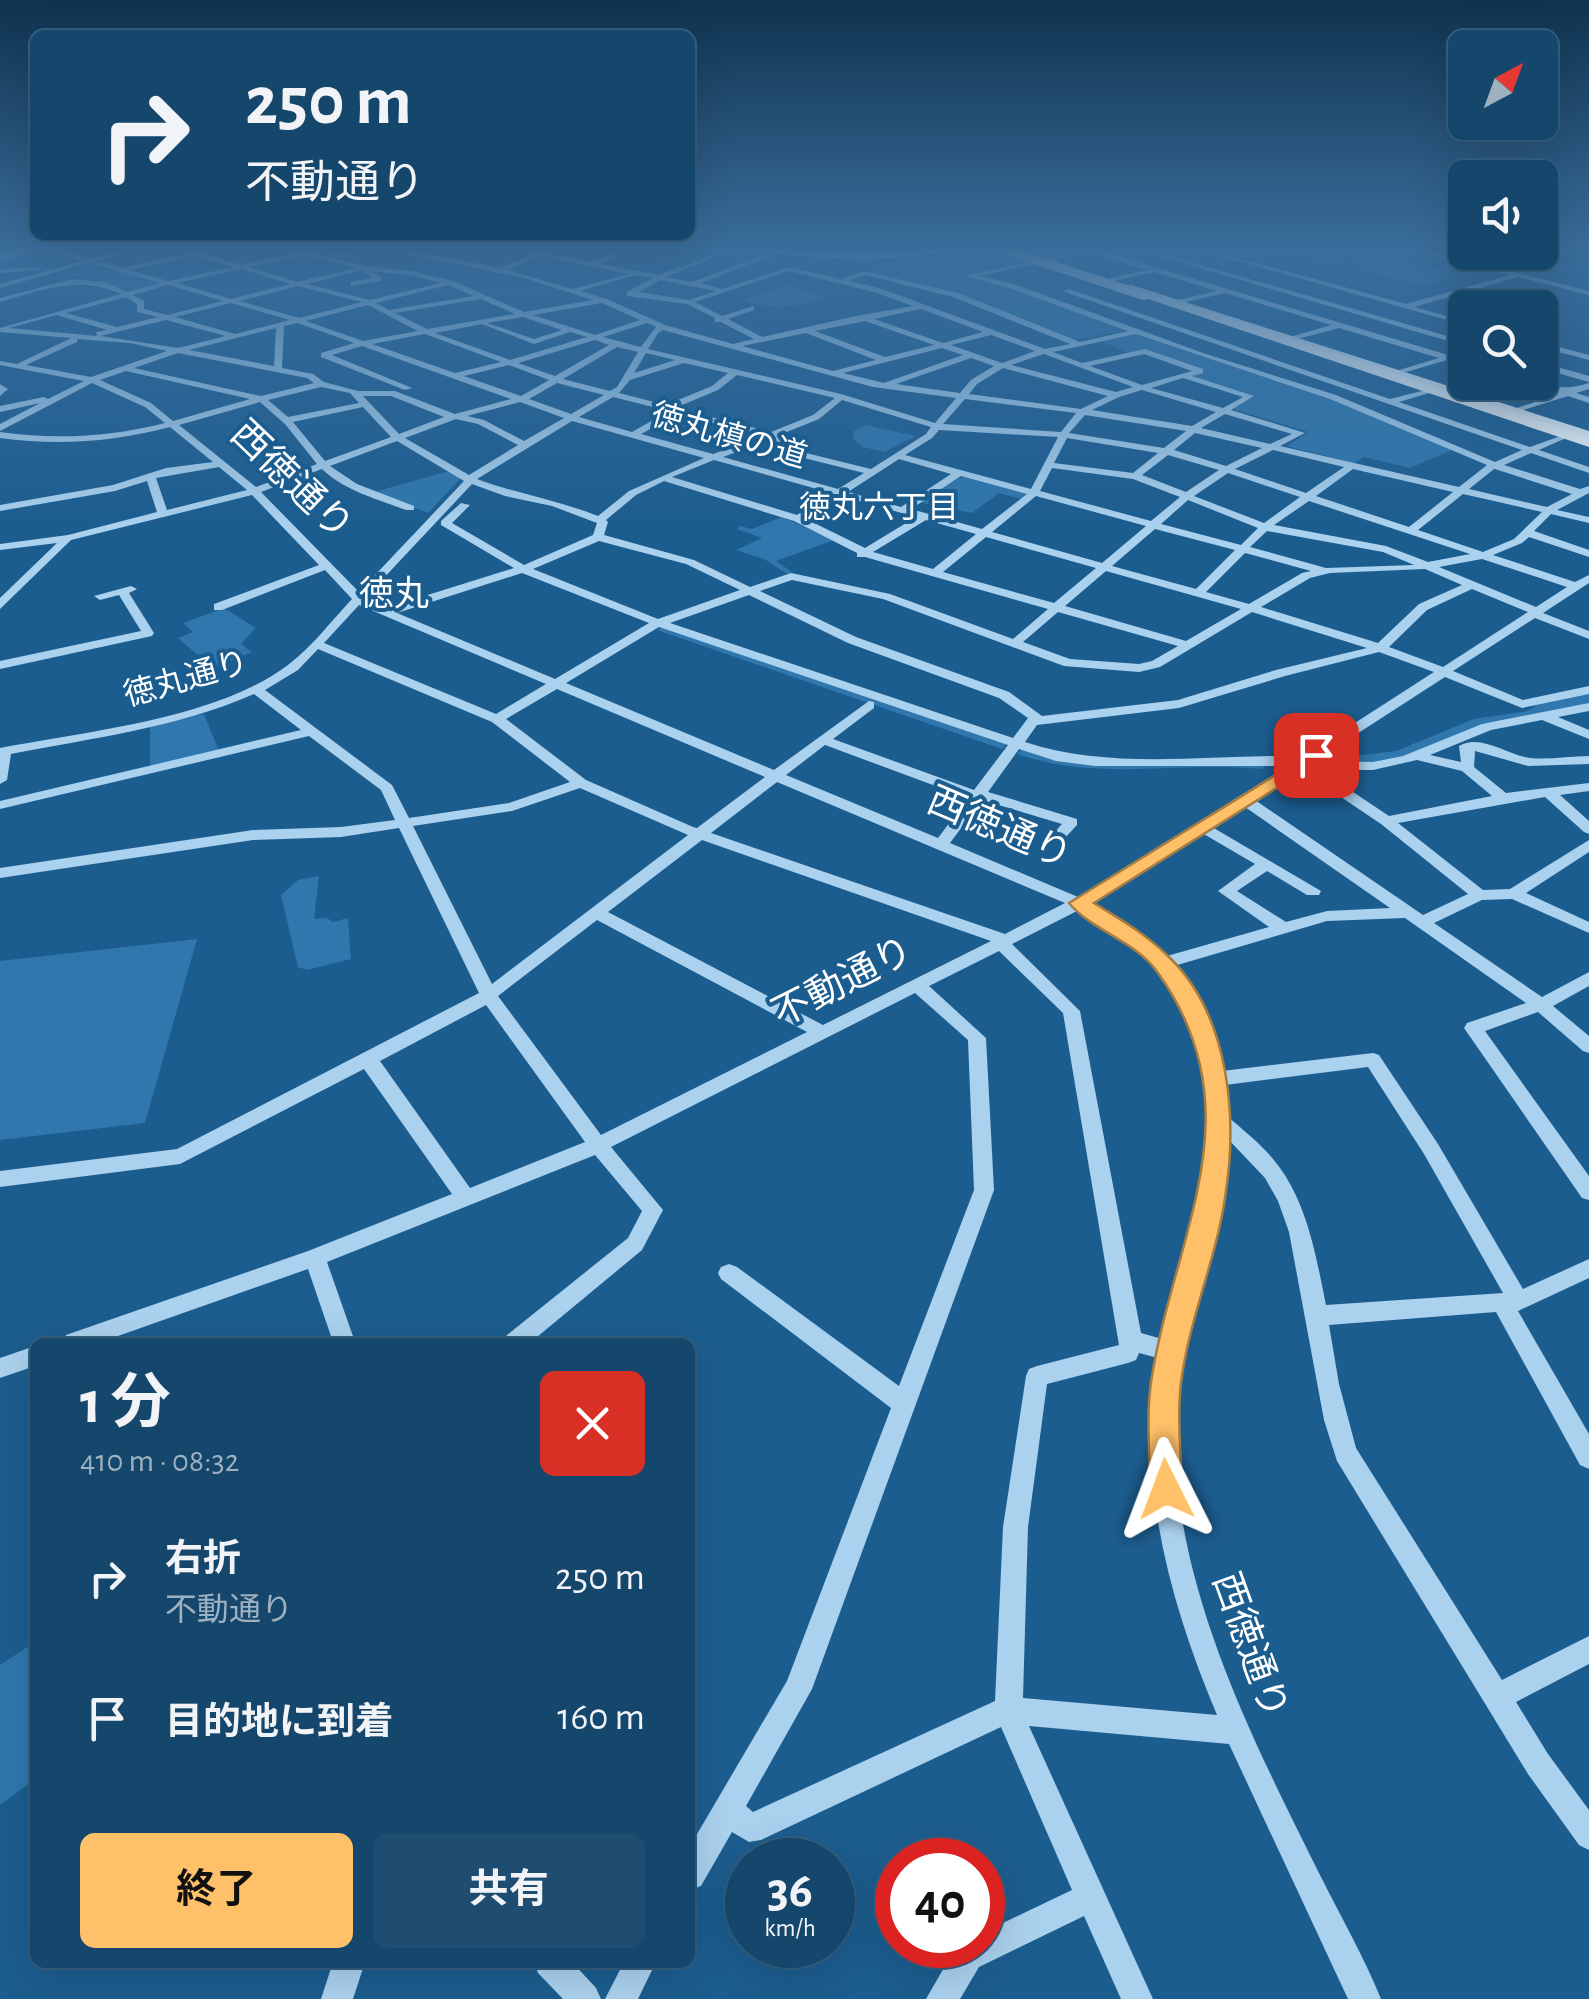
<!DOCTYPE html>
<html lang="ja">
<head>
<meta charset="utf-8">
<style>
	:root { --surface:#15466b; --page:#1e4d71; --text:#f1f3f6; --muted:#9db1c1; --line:#345e7e; --accent:#fec068 }
	body { margin:0; font-family:"Alegreya Sans","Noto Sans JP",sans-serif; background:var(--page); color:var(--text); height:100vh; display:flex; flex-direction:column; font-size:38px; white-space:nowrap }
	* { box-sizing:border-box; margin:0 }
	p { font-size:32px; color:var(--muted) }
	.icon { flex:none; width:55px; height:55px; fill:none; stroke:currentColor; stroke-width:2; stroke-linecap:round; stroke-linejoin:round }
	.map { position:relative; flex:1; overflow:hidden }
	.side { position:absolute; left:30px; top:1338px; width:665px; height:630px; display:flex; flex-direction:column; background:var(--surface); border-radius:15px; box-shadow:0 10px 40px #0002,0 0 0 2px var(--line) }
	.side>* { flex:none }
	.hud { position:absolute; left:30px; top:30px; width:665px; height:210px; border-radius:15px; box-shadow:0 10px 40px #0002,0 0 0 2px var(--line); background:#15466b; color:var(--text); overflow:hidden }
	.needle { width:65px; rotate:41deg }
	.buttons { position:absolute; left:1448px; top:30px; display:grid; gap:20px }
	.buttons a { display:grid; place-items:center; width:110px; height:110px; border-radius:15px; background:var(--surface); box-shadow:0 10px 40px #0002,0 0 0 2px var(--line); font-size:50px }
	.speed { position:absolute; left:725px; top:1838px; display:flex; gap:20px; font-size:50px; font-weight:700; text-align:center }
	.speed>* { display:grid; place-content:center; width:130px; height:130px; border-radius:50%; background:var(--surface); box-shadow:0 10px 40px #0002,0 0 0 2px var(--line); line-height:1 }
	.speed small { font-size:25px; font-weight:400 }
	.speed .limit { border:15px solid #d22; background:#fff; color:#111 }
	.pin { position:absolute; display:grid; place-items:center; width:85px; height:85px; color:#fff; margin:-42px; border-radius:20px; box-shadow:0 5px 15px #0006 }
	.me { position:absolute; width:110px; margin:-55px; rotate:357deg; stroke-linejoin:round; filter:drop-shadow(0 0 8px #0008) }
	.turn { display:flex; align-items:center; gap:35px; height:210px; padding:0 50px; font-size:45px }
	.turn .icon { width:130px; height:130px; stroke-width:2.5 }
	.turn b { display:block; font-size:70px; line-height:85px }
	.round { display:grid; place-items:center; flex:none; width:105px; height:105px; border-radius:15px; background:var(--page) }
	.headline { display:flex; align-items:center; justify-content:space-between; height:170px; padding:0 50px }
	h1 { font-size:60px; font-weight:700; line-height:75px }
	.cta { display:flex; gap:20px; margin-top:auto; padding:20px 50px }
	.cta a { flex:1; height:115px; border-radius:15px; background:var(--accent); color:#111; font-size:40px; font-weight:700; line-height:115px; text-align:center }
	.cta a+a { background:var(--page); color:var(--text) }
	ul { padding:0; list-style:none }
	li { display:flex; align-items:center; gap:30px; height:140px; padding:0 50px }
	li div { flex:1 }
	li b { display:block; font-size:38px }
	li em { font-style:normal }
	.map>svg:first-child { display:block }
	.green { fill:#2f77ad }
	.lines { fill:none; stroke-linecap:round; stroke-linejoin:round }
	.minor { fill:#aad1ee; fill-rule:evenodd }
	.major { fill:#f1f8ff; fill-rule:evenodd }
	.highway { fill:#fff; fill-rule:evenodd }
	.route { fill:#fec068; stroke:#a57d44; stroke-width:2.5 }
	.labels { text-anchor:middle; dominant-baseline:central; stroke-width:8; stroke-linejoin:round; paint-order:stroke }
	.far-street-label { font-size:32px; fill:#fff; stroke:#1c5d8f }
	.far-neighbourhood-label { font-size:32px; fill:#fff; stroke:#1c5d8f }
	.far-quarter-label { font-size:35px; fill:#fff; stroke:#1c5d8f }
	.street-label { font-size:38px; fill:#fff; stroke:#1c5d8f }
</style>
</head>
<body>
<div class="map">
<svg width="1589" height="1999" viewBox="0 0 1589 1999">
	<rect width="100%" height="100%" fill="#1c5d8f"/>
	<path class="green" d="M1200 246H1353L1368 250 1327 261 1291 251 1253 260Z
		M974 251H996L1023 264 968 278 1007 287 1128 330 1074 340 973 299 868 273 897 259Z
		M1386 257H1390L1462 275 1422 286 1347 265Z
		M92 264 164 283 140 290 115 287 89 276 75 278 56 274Z
		M788 285 825 296C805 309 768 309 742 301Z
		M1137 333 1340 401 1454 449 1410 468 1364 457 1354 463 1287 446 1308 432 1233 409 1253 396 1193 377 1198 373 1146 349 1128 353 1103 342Z
		M865 425 916 436 884 452 863 447 853 439 854 431Z
		M449 471 461 478 428 513 374 492Z
		M963 476 1025 492 1027 495 1022 499 999 493 972 513 918 502Z
		M782 517 834 540 776 561 792 572 787 574 766 560 736 550 762 538 737 529 740 526 752 529Z
		M224 608 256 628 241 644 252 652 213 668 178 638 193 632 183 623Z
		M664 627 1007 744 1002 749 657 630Z
		M1589 692V705L1485 725 1386 763 1330 765 1339 758 1396 751 1474 719 1527 711 1540 703Z
		M204 714 219 751 150 767V726Z
		M1022 749 1056 759 1271 762 1261 769C1179 761 1098 782 1017 754Z
		M319 876 314 919 327 918 333 922 348 918 351 959 307 970 298 967 281 895 298 880Z
		M197 939 145 1123 0 1140V961Z
		M35 1642V1779L0 1805V1665Z"/>
	<g class="lines">
		<path class="minor" d="M61 246 56 249 89 259 134 246H144L97 261 126 269 127 267 188 253 168 246 196 251 234 246 204 254 241 265 296 253 273 246 305 251 341 246 314 253C336 259 361 246 385 246L499 268 533 255 496 246 539 252 562 246 547 253 592 262 630 246H638L600 264 658 275 731 249V251L666 277 692 282 775 251 777 254 701 283 722 289 789 267 841 279 864 271 958 293 1080 342 1128 331 1009 288 965 276 1037 260 1039 263 979 276 1014 284 1203 353 1336 395 1495 462 1522 450 1062 291 1069 289 1390 399 1429 389V393L1399 402 1530 447 1566 434V438L1539 450 1589 467V473L1531 453 1504 465 1580 489 1589 486V493L1557 510 1589 517V523L1551 514 1534 531 1589 550V557L1529 537 1522 543 1493 555 1575 582 1589 575V583L1543 613 1589 631V639L1535 618 1453 671 1523 700 1589 686V694L1522 708 1445 677 1315 761 1373 762 1403 756 1482 724 1589 703V711L1558 717 1589 730V739L1542 720 1491 730 1430 755 1461 762 1459 746C1480 733 1508 755 1530 758 1549 760 1570 756 1589 756V764L1528 766 1475 751 1474 767 1506 793 1589 783V791L1560 795 1589 821V834L1584 832 1545 797 1398 823 1483 890 1510 889 1589 840V852L1526 893 1589 922V933L1512 899 1482 900 1434 923 1542 997 1589 972V986L1553 1006 1589 1036V1053L1583 1051 1538 1012 1485 1031 1589 1176V1200L1582 1198 1464 1028 1467 1023 1526 1003 1405 918 1327 921 1174 966C1198 998 1215 1032 1222 1071L1373 1053 1379 1055 1438 1144 1523 1289 1589 1259V1278L1518 1311 1589 1434V1469L1580 1465 1496 1312 1329 1325 1339 1384 1356 1448 1502 1680 1589 1636V1664L1516 1702 1548 1754 1589 1810V1850L1579 1845 1528 1774 1337 1461 1324 1420 1289 1232 1278 1201 1265 1178 1228 1139C1226 1234 1179 1319 1175 1413 1168 1577 1250 1734 1321 1877 1341 1917 1364 1957 1381 1999H1348L1229 1744 1029 1726 1153 1999H1121L1084 1916 979 1967 960 1999H926L957 1945H982V1933L1072 1890 1001 1727 761 1840 749 1842 732 1832 701 1886 690 1890V1846L787 1681 891 1408 721 1279 718 1273 721 1267 729 1264 737 1267 899 1386 974 1190 968 1040 915 993 611 1147 663 1210 642 1250 531 1342H504L507 1335 628 1238 642 1211 595 1155 327 1262 355 1342H333L308 1269 101 1342H63L66 1335 308 1251 452 1194 364 1069 180 1164 0 1187V1171L177 1149 479 993 399 828 341 837 253 840 0 878V868L253 830 341 827 395 820 381 790 309 736 0 809V801L301 730 254 694C177 728 92 738 11 754L7 780 0 784V748C87 731 216 719 288 665 312 647 332 620 352 599L325 570 222 610H214V604L319 565 252 495 71 540 0 609V598L57 543 0 550V544L68 535 157 512 147 481 115 491 0 511V505L113 485 166 468 213 462 170 427C113 442 58 446 0 438V432C57 440 109 437 165 423L145 407 92 383 0 431V424L40 403 0 412V406L44 397 48 399 84 381 0 365V361L17 364 71 338 0 332V328L121 294C79 275 42 290 0 302V298L72 279 105 282 128 292 160 283 89 263 0 288V284L82 261 48 251 0 262V258ZM379 249 521 277 593 300 524 312 453 281 411 271 364 266 333 258ZM305 255 356 268 298 282 249 267ZM196 256 233 267 168 281 129 270ZM541 256 629 274 572 289 507 270ZM241 269 290 284 231 299 177 283ZM363 270 372 278 351 282V286L381 281V277L370 271 411 275 441 283 370 300 307 284ZM789 271 874 292 913 306 861 315 762 337 728 319 754 310V306L722 316 695 302ZM636 275 653 278 627 292V296L687 304 715 318V322H721L754 339 733 344 665 325 607 299 580 291ZM865 275 953 297 1070 344 1045 349 879 288 849 281ZM660 280 716 291 689 300 639 292ZM168 285 223 301 167 315 144 309V301L133 295ZM448 285 474 296 389 310 376 303ZM298 286 362 302 299 318 240 301ZM126 297 137 304V312L158 317 117 327 66 313ZM481 299 515 314 427 329 395 313ZM231 303 290 320 235 334 175 317ZM602 303 640 320 595 335 533 315ZM368 305 418 331 363 341 306 321ZM921 309 983 332 943 343 874 319ZM57 315 107 330 96 332 97 336 9 328ZM523 317 562 330 534 339 487 323ZM166 320 226 336 178 348 100 336ZM865 321 934 345 885 357 815 331ZM298 323 354 343 321 353V357L405 390 412 388 332 355 362 346 511 399 455 414 395 391H358L324 382 313 374 282 368 284 326ZM647 323 656 327 641 347 603 337ZM482 324 534 344 570 332 587 337 510 360 435 333ZM276 328 274 366 189 350ZM663 330 873 387 956 398 935 423 841 394 648 349 658 333ZM806 333 876 360 833 371 742 346ZM425 334 501 362 455 373 372 344ZM1136 334 1330 399 1487 465 1459 487 1280 446 1305 433 1231 410 1254 396 1192 376 1203 373V369L1145 349 1082 363 1053 352ZM991 335 1035 351 1002 363 951 345ZM77 339 130 343 167 351 91 377 26 365 77 342ZM595 340 609 345 555 376 518 363ZM617 347 638 352 617 387 610 391 563 379ZM942 348 963 355 884 383 843 373ZM178 353 307 378 314 383 261 396 134 368ZM646 353 675 360 634 373ZM1044 354 1133 387 1116 392 1011 365ZM1144 354 1192 371 1142 385 1090 366ZM971 358 994 366 971 380 960 393 896 384ZM684 363 728 373 712 386 666 405 619 393 630 380ZM509 365 549 380 521 396 464 376ZM1003 368 1108 396 1081 409 969 394 977 384ZM126 371 250 399 173 421 151 403 100 380ZM737 375 835 398 813 415 771 432 675 408 718 390ZM1183 378 1243 397 1223 408 1151 388ZM557 383 604 395 571 414 529 399ZM321 387 350 393 359 403 288 417 268 400ZM1142 390 1216 412 1192 426 1092 410 1119 397ZM363 396H391L444 417 399 434ZM613 397 669 411 632 432 579 417ZM965 399 1076 413 1061 432 943 424ZM842 400 931 427 926 434 871 469 806 453 779 435 819 419ZM260 402 285 424 317 464 256 487 179 425ZM520 402 564 418 524 441 484 420 467 416ZM363 407 391 437 325 461 293 422ZM678 414 763 436 713 454 641 434ZM1225 414 1292 434 1270 444 1201 428ZM1085 415 1186 431 1164 448 1069 433ZM456 419 478 424 518 445 469 475 405 438ZM572 421 704 458 629 491 598 516C558 500 517 494 477 479ZM939 430H940L1058 437 1031 489 905 455 932 438ZM1195 433 1262 448 1226 466 1174 450ZM1067 438 1158 453 1133 473 1054 463ZM772 439 800 457 864 473 838 489 723 457ZM397 441 464 481 359 592 261 492 322 469C345 491 377 499 406 510H414V506L357 484 330 466ZM1273 450 1344 467 1306 493 1235 469ZM1168 455 1219 470 1186 492 1142 475ZM899 459 951 474 901 507 848 492ZM714 460 831 493 797 515 672 477ZM219 467 247 490 167 510 156 478ZM1052 468 1133 479 1180 497 1151 521 1040 491ZM1353 469 1453 492 1409 527 1316 496ZM1494 469H1495L1572 494 1547 507 1469 489ZM1228 473 1300 497 1264 523 1194 496ZM961 476 1027 494 982 529 911 509ZM664 481 794 521 857 553V557H865L1048 609 1013 639 890 594 791 573 750 587 694 560 604 535 608 522 606 520 636 495ZM472 484 505 496 552 506 597 523 593 535 524 565 452 523 470 505 461 503 441 521V525L514 568 386 608 367 601 365 598ZM1463 494 1542 512 1514 539 1483 552 1418 530ZM841 496 916 517 865 548 806 519ZM1036 496 1146 526 1102 563 992 532ZM1188 500 1258 528 1241 545 1161 524ZM1309 501 1470 554 1428 562 1386 546 1274 525ZM926 520 976 534 933 569 873 552ZM1155 529 1235 550 1196 589 1112 566ZM1267 531 1383 552 1414 565 1326 568 1250 547ZM986 537 1096 568 1054 603 943 572ZM599 541 686 564 740 590 658 619 533 569ZM1245 553 1311 571 1302 573 1249 604 1206 592ZM1482 559 1567 587 1536 607 1439 567ZM1425 569 1462 585 1419 604 1378 643 1261 607 1310 578 1330 573ZM1106 571 1241 609 1186 641 1065 606ZM522 573 649 623 555 679 397 613ZM792 580 883 599 1064 666 1139 672 1160 667 1252 612 1367 648 1276 670 1178 700 1042 716 1009 692 856 637 760 591ZM1472 589 1528 612 1443 667 1389 647 1427 610ZM749 595 848 643 999 698 1028 718 1013 738 670 623ZM359 605 546 684 496 714 324 643ZM1058 612 1178 646 1152 661 1139 664 1070 659 1023 642ZM659 627 1008 745 974 790 833 739 874 708V702L869 701 774 770 566 683ZM318 649 492 722 570 782 509 803 409 818 392 785 265 690 298 670ZM1379 652 1434 672 1299 759 1271 756C1190 757 1103 768 1025 742L1037 725 1179 708 1285 676ZM557 689 765 777 697 828 693 827 586 780 506 719ZM825 745 968 798 938 838 786 775ZM1019 749 1056 761 1095 766H1288L1078 897 950 843 982 800 1062 824 1051 836 1054 839H1064L1077 825V819L988 792ZM1417 760 1462 771 1492 796 1389 816 1320 770H1373ZM1301 770 1381 824 1468 894 1423 915 1255 800ZM777 782 1065 903 1005 934 711 833ZM580 788 688 835 492 984 413 826 512 811ZM1245 807 1390 908 1327 911 1286 922 1237 891 1267 871 1307 895H1319L1321 891 1212 827ZM1202 833 1255 864 1218 891 1269 927 1167 956 1142 935 1091 903ZM702 840 991 941 823 1025 608 912ZM1079 910C1107 926 1138 943 1159 969 1217 1041 1217 1142 1196 1228 1187 1265 1172 1301 1162 1339L1141 1333 1080 1011 1012 944ZM597 920 807 1032 601 1135 498 996ZM999 951 1063 1013 1119 1345 1037 1366 1029 1369 1026 1376 1003 1527 995 1701 753 1812 746 1806 812 1689 994 1190 986 1038 929 986ZM486 1005 585 1142 470 1188 380 1061ZM1368 1067 1424 1154 1503 1293 1326 1305C1316 1256 1307 1199 1273 1159 1260 1143 1243 1130 1227 1116L1225 1085ZM1139 1353 1158 1358C1135 1479 1170 1603 1217 1715L1023 1698 1028 1527 1047 1384 1128 1363 1136 1360Z
			M850 246H857L844 257H840Z
			M1125 246H1135L1465 341V346Z
			M1185 246H1195L1406 304 1510 275 1397 246H1408L1494 267 1574 246 1576 249 1502 269 1589 291V295L1518 277 1414 307 1465 321V325Z
			M1100 247 1097 250 1465 360V365L1447 360 1396 375V371L1439 358 1339 328 1290 341V337L1331 325 1225 293 1178 304V300L1217 291 1154 272 1110 282V278L1147 270 1089 252 1049 261 1046 259Z
			M38 267 40 270 0 273V269Z
			M1540 342 1589 355V360L1540 347Z
			M1540 362 1589 376V382L1540 368Z
			M1525 382C1555 382 1557 393 1589 383V389L1576 393 1589 397V403L1568 396 1514 413V409L1559 394Z
			M0 384 8 389 0 396Z
			M131 586 137 589 129 593 154 633 152 636 0 669V661L141 631 119 595 100 600 94 596Z
			M35 1346V1366L0 1378V1358Z
			M333 1962H365L353 1999H321Z
			M534 1962H572L596 1988 601 1999H563L538 1973Z
			M624 1962H656L638 1999H605Z"/>
		<path class="major" d="M669 246 863 254 999 246 1152 298 1143 300 989 249 863 260Z
			M1129 284 1589 431V439L1129 288Z"/>
		<path class="highway" d="M27 246H48L0 258V252Z
			M991 246H1008L1589 437V447Z"/>
	</g>
	<linearGradient id="sky" x2="0" y2="1"><stop stop-color="#0f334f"/><stop offset="0.47" stop-color="#3a6d9b"/><stop offset="1" stop-color="#3a6d9b" stop-opacity="0"/></linearGradient>
	<rect width="1589" height="526" fill="url(#sky)"/>
	<path class="route" d="M1316 750 1325 755 1323 759 1094 903C1120 919 1146 934 1168 956 1230 1015 1238 1118 1225 1198 1216 1260 1189 1319 1181 1383 1177 1417 1181 1454 1182 1489L1177 1500 1166 1505 1154 1500 1150 1489C1150 1454 1146 1417 1151 1382 1173 1236 1258 1113 1158 973 1136 941 1092 931 1069 903Z"/>
	<g class="labels">
		<g class="far-street-label">
			<text transform="translate(729 436) rotate(16)">徳丸槙の道</text>
			<text transform="translate(186 679) rotate(-16)">徳丸通り</text>
		</g>
		<g class="far-neighbourhood-label">
			<text x="879" y="508">徳丸六丁目</text>
		</g>
		<g class="far-quarter-label">
			<text x="394" y="594">徳丸</text>
		</g>
		<g class="street-label">
			<text transform="translate(291 481) rotate(44)">西徳通り</text>
			<text transform="translate(999 829) rotate(23)">西徳通り</text>
			<text transform="translate(843 983) rotate(-27)">不動通り</text>
			<text transform="translate(1249 1646) rotate(70)">西徳通り</text>
		</g>
	</g>
</svg>
<div class="buttons">
<a><svg class="needle" viewBox="-14 -14 28 28"><path d="M0-13l5 13h-10z" fill="#e53935"/><path d="M0 13l5-13h-10z" fill="#9db1c1"/></svg></a>
<a><svg class="icon" aria-label="sound" viewBox="0 0 24 24"><path d="M4 9h4l5-4v14l-5-4H4zM17 9q2 3 0 6"/></svg></a>
<a><svg class="icon" aria-label="search" viewBox="0 0 24 24"><circle cx="10" cy="10" r="6"/><path d="M15 15l6 6"/></svg></a>
</div>
<div class="speed"><div>36<small>km/h</small></div><div class="limit">40</div></div>
<div class="pin" style="left:1316px;top:755px;background:#d93025"><svg class="icon" aria-label="arrive" viewBox="0 0 24 24"><path d="M6 21V4h12l-3 4 3 4H6"/></svg></div>
<svg class="me" style="left:1166px;top:1489px" viewBox="-20 -20 40 40"><path d="M0-17L14 15 0 8-14 15z" fill="#fec068" stroke="#fff" stroke-width="4"/></svg>
<div class="hud">
<div class="turn"><svg class="icon" aria-label="right" viewBox="0 0 24 24"><path d="M7 20v-9h11M14 6l5 5-5 5"/></svg><div><b>250 m</b>不動通り</div></div>
</div>
<section class="side">
<div class="headline"><div><h1>1 分</h1><p>410 m · 08:32</p></div><a class="round" style="background:#d93025;color:#fff"><svg class="icon" aria-label="close" viewBox="0 0 24 24"><path d="M6 6l12 12M18 6L6 18"/></svg></a></div>
<ul>
<li><svg class="icon" aria-label="right" viewBox="0 0 24 24"><path d="M7 20v-9h11M14 6l5 5-5 5"/></svg><div><b>右折</b><p>不動通り</p></div><em>250 m</em></li>
<li><svg class="icon" aria-label="arrive" viewBox="0 0 24 24"><path d="M6 21V4h12l-3 4 3 4H6"/></svg><div><b>目的地に到着</b></div><em>160 m</em></li>
</ul>
<div class="cta"><a>終了</a><a>共有</a></div>
</section>
</div>
</body>
</html>
